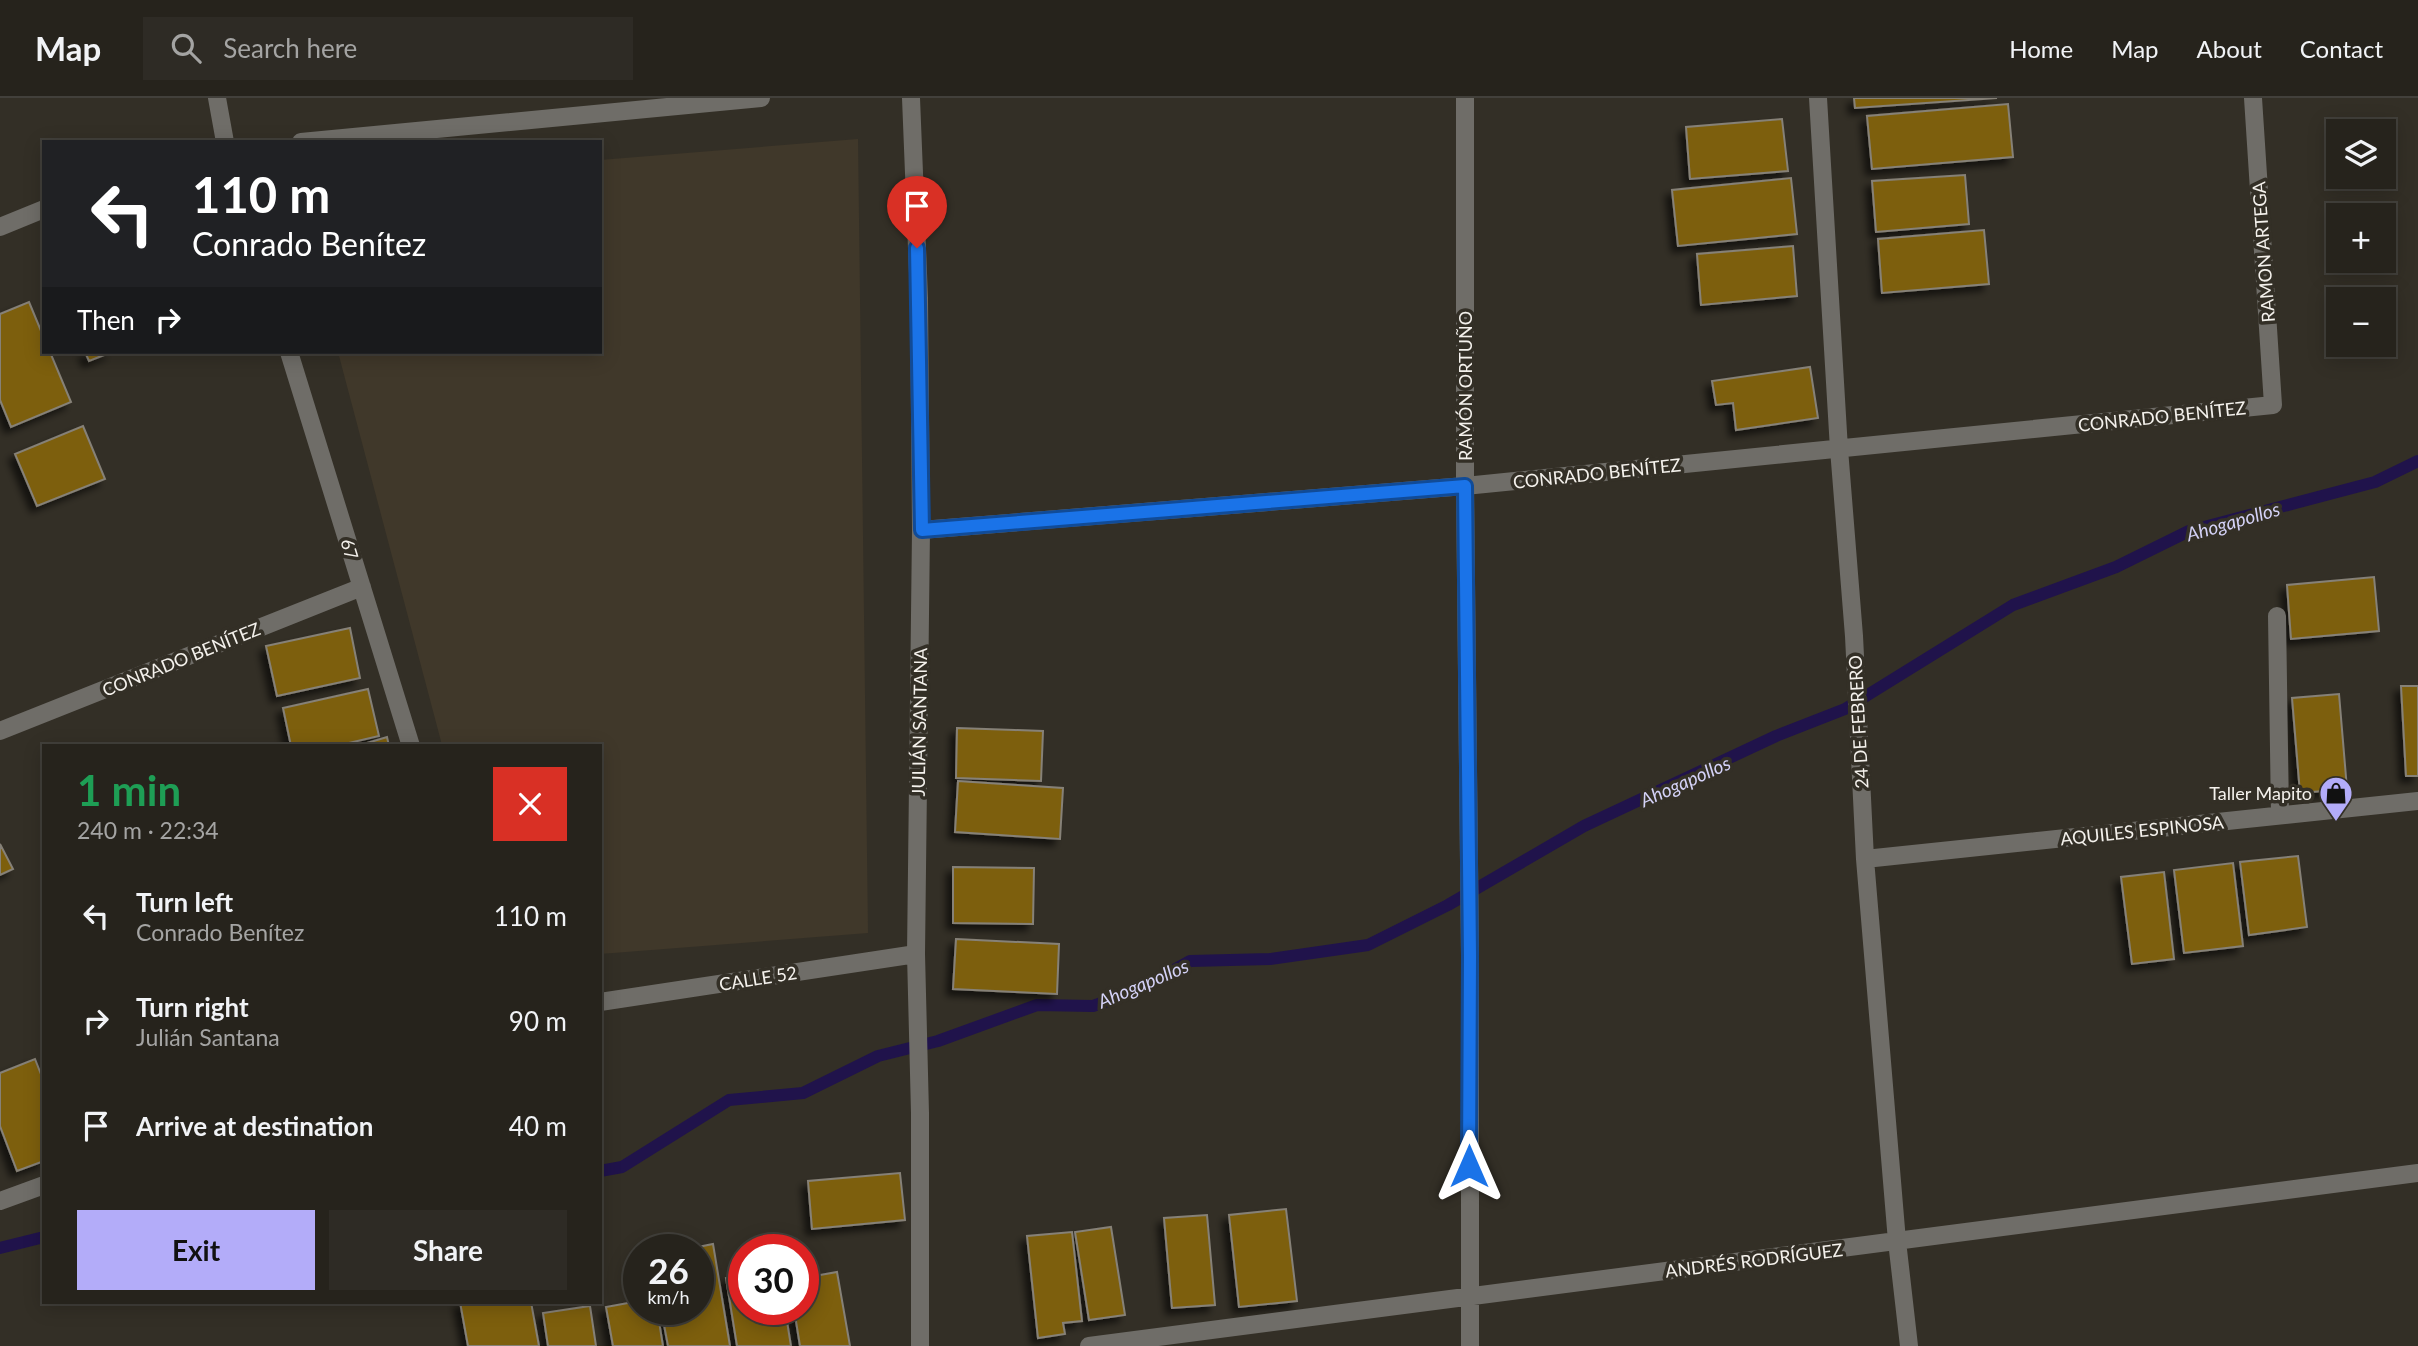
<!DOCTYPE html>
<html lang="en">
<head>
<meta charset="utf-8">
<style>
	:root { --surface:#26231c; --page:#2e2b25; --text:#f1f3f6; --muted:#a4a4a3; --line:#42403b; --accent:#b3acf9 }
	body { margin:0; font-family:Lato,sans-serif; background:var(--page); color:var(--text); height:100vh; display:flex; flex-direction:column; font-size:26px; white-space:nowrap }
	* { box-sizing:border-box; margin:0 }
	p { font-size:23px; color:var(--muted) }
	.icon { flex:none; width:38px; height:38px; fill:none; stroke:currentColor; stroke-width:2; stroke-linecap:round; stroke-linejoin:round }
	.map { position:relative; flex:1; overflow:hidden }
	.sheet { position:absolute; left:42px; top:646px; width:560px; height:560px; display:flex; flex-direction:column; background:var(--surface); border-radius:0px; box-shadow:0 4px 18px #0003,0 0 0 2px var(--line) }
	.sheet>* { flex:none }
	.guide { position:absolute; left:42px; top:42px; width:560px; height:214px; border-radius:0px; box-shadow:0 4px 18px #0003,0 0 0 2px var(--line); background:#202124; color:#fff; overflow:hidden }
	.tools { position:absolute; left:2326px; top:21px; display:grid; gap:14px }
	.tools a { display:grid; place-items:center; width:70px; height:70px; border-radius:0px; background:var(--surface); box-shadow:0 4px 18px #0003,0 0 0 2px var(--line); font-size:35px }
	.speed { position:absolute; left:623px; top:1136px; display:flex; gap:14px; font-size:35px; font-weight:700; text-align:center }
	.speed>* { display:grid; place-content:center; width:91px; height:91px; border-radius:50%; background:var(--surface); box-shadow:0 4px 18px #0003,0 0 0 2px var(--line); line-height:1 }
	.speed small { font-size:18px; font-weight:400 }
	.speed .limit { border:10px solid #d22; background:#fff; color:#111 }
	.pin { position:absolute; display:grid; place-items:center; width:60px; height:60px; color:#fff; margin:-72px -30px; border-radius:50% 50% 50% 0; rotate:-45deg; box-shadow:0 0 7px #0007 }
	.pin .icon { rotate:45deg }
	.me { position:absolute; width:77px; margin:-38px; rotate:0deg; stroke-linejoin:round; filter:drop-shadow(0 0 5px #0008) }
	.turn { display:flex; align-items:center; gap:24px; height:147px; padding:0 35px; font-size:32px }
	.turn .icon { width:91px; height:91px; stroke-width:2.5 }
	.turn b { display:block; font-size:49px; line-height:60px }
	.then { display:flex; align-items:center; height:66px; padding:0 35px; background:#0003; gap:14px; font-size:26px }
	.round { display:grid; place-items:center; flex:none; width:74px; height:74px; border-radius:0px; background:var(--page) }
	.headline { display:flex; align-items:center; justify-content:space-between; height:119px; padding:0 35px }
	h1 { font-size:42px; font-weight:700; line-height:52px; color:#1e9e55 }
	.button { display:flex; gap:14px; margin-top:auto; padding:14px 35px }
	.button a { flex:1; height:80px; border-radius:0px; background:var(--accent); color:#111; font-size:28px; font-weight:700; line-height:80px; text-align:center }
	.button a+a { background:var(--page); color:var(--text) }
	ul { padding:0; list-style:none }
	li { display:flex; align-items:center; gap:21px; height:105px; padding:0 35px }
	li div { flex:1 }
	li b { display:block; font-size:26px }
	li em { font-style:normal }
	header { display:flex; align-items:center; gap:42px; box-sizing:border-box; height:98px; padding:0 35px; background:var(--surface); border-bottom:2px solid var(--line) }
	header strong { font-size:33px }
	nav { display:flex; gap:38px; margin-inline-start:auto; font-size:24px }
	.search { width:490px; height:63px; background:var(--page); display:flex; align-items:center; gap:18px; box-sizing:border-box; padding:0 24px; border-radius:0px; color:var(--muted); font-size:26px }
	.map>svg:first-child { display:block }
	.built { fill:#40382a }
	.lines { fill:none; stroke-linecap:round; stroke-linejoin:round }
	.stream { stroke:#20134b; stroke-width:12 }
	.building { fill:#7d5f0e; stroke:#868177; stroke-width:2; filter:url(#shadow) }
	.minor { stroke:#6f6d68; stroke-width:18 }
	.route-casing { stroke:#114b97; stroke-width:18 }
	.route { stroke:#1a73e8; stroke-width:12 }
	.labels { text-anchor:middle; dominant-baseline:central; stroke-width:7; stroke-linejoin:round; paint-order:stroke }
	.street-label { font-size:18px; fill:#f4f1ec; stroke:#332f26 }
	.poi-label { font-size:18px; fill:#f4f1ec; stroke:#332f26; text-anchor:end }
	.water-label { font-size:19px; font-style:italic; fill:#d4d2f7; stroke:#332f26 }
</style>
</head>
<body>
<header>
<strong>Map</strong>
<div class="search"><svg class="icon" aria-label="search" viewBox="0 0 24 24"><circle cx="10" cy="10" r="6"/><path d="M15 15l6 6"/></svg>Search here</div>
<nav><a>Home</a><a>Map</a><a>About</a><a>Contact</a></nav>
</header>
<div class="map">
<svg width="2418" height="1248" viewBox="0 0 2418 1248">
	<defs>
		<filter id="shadow"><feDropShadow dx="-6" dy="6" stdDeviation="3.5" flood-color="#0009"/></filter>
	</defs>
	<rect width="100%" height="100%" fill="#332f26"/>
	<path class="built" d="M858 41 868 835 600 856V648L442 647 338 254H600V62Z"/>
	<g class="lines">
		<path class="stream" d="M600 1073 622 1069 729 1002 803 995 878 958 938 943 1037 907 1093 908 1136 893 1190 863 1270 861 1368 847 1448 807 1584 728 1776 638 1845 611 2013 507 2116 469 2189 433 2375 384 2418 363
			M0 1150 44 1139"/>
	</g>
	<path class="building" d="M1854 0H1997L1855 10Z
		M2008 6 2013 59 1872 71 1867 18Z
		M1782 21 1788 73 1690 81 1686 29Z
		M1965 77 1969 126 1876 134 1872 83Z
		M1791 80 1797 136 1678 148 1672 92Z
		M1984 132 1989 186 1882 195 1878 141Z
		M1793 148 1797 198 1701 207 1697 156Z
		M29 204 44 240V254H50L71 304 11 329 0 302V216Z
		M85 254H112L89 263Z
		M1810 269 1818 320 1736 332 1733 305 1716 307 1712 283Z
		M83 328 105 381 37 408 15 356Z
		M2374 479 2379 533 2291 541 2287 487Z
		M350 530 360 580 277 598 266 548Z
		M2401 588H2418V678H2406Z
		M368 591 379 638 336 648H291L283 610Z
		M2339 596 2347 691 2300 695 2292 600Z
		M957 630 1043 633 1041 683 956 680Z
		M387 639 389 648H357Z
		M958 683 1063 690 1060 741 955 734Z
		M0 746 13 771 0 777Z
		M2298 758 2307 829 2249 837 2240 764Z
		M2233 765 2243 848 2184 855 2174 772Z
		M953 769 1034 770 1033 826 953 825Z
		M2164 774 2174 861 2132 866 2121 779Z
		M956 841 1059 846 1057 896 953 891Z
		M35 961 44 984V1063L17 1073 0 1028V975Z
		M900 1075 905 1122 812 1131 808 1083Z
		M1286 1111 1297 1203 1239 1209 1229 1117Z
		M1207 1117 1215 1207 1172 1210 1164 1120Z
		M1111 1129 1125 1217 1089 1222 1075 1134Z
		M1072 1134 1082 1223 1063 1225 1065 1236 1038 1240 1027 1138Z
		M713 1146 730 1248H668L661 1211H698V1152H683Z
		M837 1174 850 1248H800L794 1211H803V1180Z
		M744 1177V1211H785L791 1248H737L726 1180Z
		M639 1203V1211H657L663 1248H613L606 1209Z
		M460 1204H531L539 1248H468Z
		M590 1208 596 1248H548L543 1215Z"/>
	<g class="lines">
		<path class="minor" d="M217 0 225 44
			M911 0 919 200 921 432 916 856 920 1015V1248
			M1465 0V388L1470 858V1248
			M1818 0 1839 351 1854 538 1865 761 1897 1143 1909 1248
			M301 44 761 0
			M0 129 44 111
			M289 254 411 648
			M921 432 1465 388 2273 307 2253 0
			M2277 518 2280 717
			M0 633 362 489
			M1865 761 2418 703
			M600 904 916 856
			M0 1103 44 1087
			M1089 1248 2418 1075"/>
	</g>
	<g class="lines">
		<defs>
			<path id="route" d="M917 150 922 432 1465 388 1470 858 1469 1068"/>
		</defs>
		<use href="#route" class="route-casing"/>
		<use href="#route" class="route"/>
	</g>
	<defs>
		<symbol id="shop-pin" viewBox="-11 -11 22 30"><path d="M0 17L-7.5 6A9.5 9.5 0 1 1 7.5 6Z" fill="#b3acf9" stroke="#332f26"/><path d="M-5-2.5h2.3a2.7 3.5 0 0 1 5.4 0H5L5.5 6h-11ZM-1.5-2.5h3a1.5 2.3 0 0 0-3 0Z" fill="#111"/></symbol>
	</defs>
	<g fill-rule="evenodd">
		<use href="#shop-pin" x="2317" y="676" width="38" height="52"/>
	</g>
	<g class="labels">
		<g class="street-label">
			<text transform="translate(2263 154) rotate(-94)">RAMON ARTEGA</text>
			<text transform="translate(1465 288) rotate(-90)">RAMÓN ORTUÑO</text>
			<text transform="translate(2162 318) rotate(-6)">CONRADO BENÍTEZ</text>
			<text transform="translate(1597 375) rotate(-6)">CONRADO BENÍTEZ</text>
			<text transform="translate(350 451) rotate(73)">67</text>
			<text transform="translate(181 561) rotate(-22)">CONRADO BENÍTEZ</text>
			<text transform="translate(919 624) rotate(-89)">JULIÁN SANTANA</text>
			<text transform="translate(1858 624) rotate(-93)">24 DE FEBRERO</text>
			<text transform="translate(2142 732) rotate(-6)">AQUILES ESPINOSA</text>
			<text transform="translate(758 880) rotate(-9)">CALLE 52</text>
			<text transform="translate(1754 1162) rotate(-7)">ANDRÉS RODRÍGUEZ</text>
		</g>
		<g class="poi-label">
			<text x="2312" y="695">Taller Mapito</text>
		</g>
		<g class="water-label">
			<text transform="translate(2233 423) rotate(-16)">Ahogapollos</text>
			<text transform="translate(1685 683) rotate(-24)">Ahogapollos</text>
			<text transform="translate(1143 885) rotate(-23)">Ahogapollos</text>
		</g>
	</g>
</svg>
<div class="tools">
<a><svg class="icon" aria-label="layers" viewBox="0 0 24 24"><path d="M12 4l9 5-9 5-9-5zM3 14l9 5 9-5"/></svg></a>
<a>+</a>
<a>−</a>
</div>
<div class="speed"><div>26<small>km/h</small></div><div class="limit">30</div></div>
<div class="pin" style="left:917px;top:150px;background:#d93025"><svg class="icon" aria-label="arrive" viewBox="0 0 24 24"><path d="M6 21V4h12l-3 4 3 4H6"/></svg></div>
<svg class="me" style="left:1469px;top:1068px" viewBox="-20 -20 40 40"><path d="M0-17L14 15 0 8-14 15z" fill="#1a73e8" stroke="#fff" stroke-width="4"/></svg>
<div class="guide">
<div class="turn"><svg class="icon" aria-label="left" viewBox="0 0 24 24"><path d="M17 20v-9H6M10 6l-5 5 5 5"/></svg><div><b>110 m</b>Conrado Benítez</div></div>
<div class="then">Then<svg class="icon" aria-label="right" viewBox="0 0 24 24"><path d="M7 20v-9h11M14 6l5 5-5 5"/></svg></div>
</div>
<section class="sheet">
<div class="headline"><div><h1>1 min</h1><p>240 m · 22:34</p></div><a class="round" style="background:#d93025;color:#fff"><svg class="icon" aria-label="close" viewBox="0 0 24 24"><path d="M6 6l12 12M18 6L6 18"/></svg></a></div>
<ul>
<li><svg class="icon" aria-label="left" viewBox="0 0 24 24"><path d="M17 20v-9H6M10 6l-5 5 5 5"/></svg><div><b>Turn left</b><p>Conrado Benítez</p></div><em>110 m</em></li>
<li><svg class="icon" aria-label="right" viewBox="0 0 24 24"><path d="M7 20v-9h11M14 6l5 5-5 5"/></svg><div><b>Turn right</b><p>Julián Santana</p></div><em>90 m</em></li>
<li><svg class="icon" aria-label="arrive" viewBox="0 0 24 24"><path d="M6 21V4h12l-3 4 3 4H6"/></svg><div><b>Arrive at destination</b></div><em>40 m</em></li>
</ul>
<div class="button"><a>Exit</a><a>Share</a></div>
</section>
</div>
</body>
</html>
